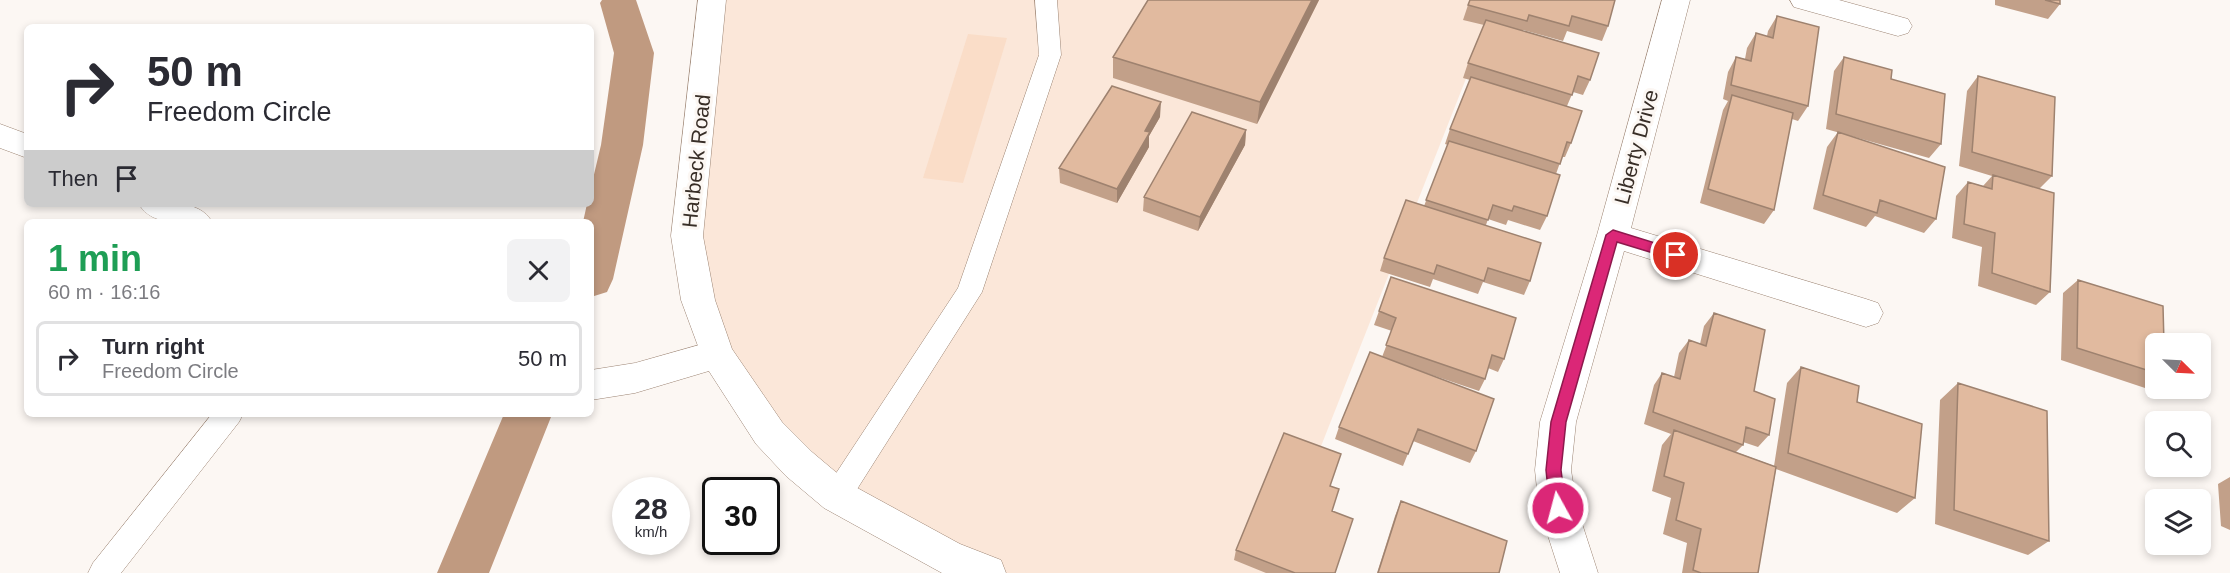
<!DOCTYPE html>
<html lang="en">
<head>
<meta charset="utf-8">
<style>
	:root { --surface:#fff; --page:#f2f2f3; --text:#2b2b33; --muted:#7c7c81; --line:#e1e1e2 }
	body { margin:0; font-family:Helvetica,sans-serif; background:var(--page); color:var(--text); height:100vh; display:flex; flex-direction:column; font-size:22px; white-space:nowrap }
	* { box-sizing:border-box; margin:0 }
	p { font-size:20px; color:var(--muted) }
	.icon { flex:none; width:33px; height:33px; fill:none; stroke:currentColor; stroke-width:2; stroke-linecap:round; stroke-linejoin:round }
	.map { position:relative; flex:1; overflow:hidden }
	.details { position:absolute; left:24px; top:219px; width:570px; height:198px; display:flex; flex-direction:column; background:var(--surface); border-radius:9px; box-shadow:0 3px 9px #0003 }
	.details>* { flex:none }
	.hud { position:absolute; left:24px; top:24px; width:570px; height:183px; border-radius:9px; box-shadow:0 3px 9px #0003; background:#fff; color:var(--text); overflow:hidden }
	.needle { width:39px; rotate:114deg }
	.buttons { position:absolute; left:2145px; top:333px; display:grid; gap:12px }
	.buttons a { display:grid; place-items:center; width:66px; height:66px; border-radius:9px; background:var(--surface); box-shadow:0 3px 9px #0003; font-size:30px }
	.speed { position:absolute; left:612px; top:477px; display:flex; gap:12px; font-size:30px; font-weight:700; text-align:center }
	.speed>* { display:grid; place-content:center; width:78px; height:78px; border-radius:50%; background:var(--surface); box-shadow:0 3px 9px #0003; line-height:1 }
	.speed small { font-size:15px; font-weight:400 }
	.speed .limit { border:3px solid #111; border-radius:9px; background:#fff; color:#111 }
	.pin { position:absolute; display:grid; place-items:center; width:51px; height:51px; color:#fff; margin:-26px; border:3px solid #fff; border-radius:50%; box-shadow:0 2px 6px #0007 }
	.me { position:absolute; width:66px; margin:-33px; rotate:353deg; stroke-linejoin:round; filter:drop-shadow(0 0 4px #0008) }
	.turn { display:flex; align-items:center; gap:21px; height:126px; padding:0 24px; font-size:27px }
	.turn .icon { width:78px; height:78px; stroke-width:2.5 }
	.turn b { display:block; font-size:42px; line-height:51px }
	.then { display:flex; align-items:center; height:57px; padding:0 24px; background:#0003; gap:12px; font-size:22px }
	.round { display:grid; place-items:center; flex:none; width:63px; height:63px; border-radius:9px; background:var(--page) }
	.head { display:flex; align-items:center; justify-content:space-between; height:102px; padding:0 24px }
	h1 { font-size:36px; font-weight:700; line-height:45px; color:#1e9e55 }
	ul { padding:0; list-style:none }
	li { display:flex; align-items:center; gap:18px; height:75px; margin:0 12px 9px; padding:0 12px; border:3px solid var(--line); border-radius:9px }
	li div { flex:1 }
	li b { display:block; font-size:22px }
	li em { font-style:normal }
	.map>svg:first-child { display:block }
	.built { fill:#fbe7d9 }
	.green { fill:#faddc8 }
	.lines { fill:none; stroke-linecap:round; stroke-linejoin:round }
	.canal { fill:#c09a80; fill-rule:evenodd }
	.lane-casing { stroke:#9c8473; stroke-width:1 }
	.street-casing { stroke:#9c8473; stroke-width:1 }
	.secondary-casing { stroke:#9c8473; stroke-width:1 }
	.lane { fill:#fff; fill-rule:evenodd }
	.street { fill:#fff; fill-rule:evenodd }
	.secondary { fill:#fff; fill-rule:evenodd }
	.wall { fill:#c2a089 }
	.shaded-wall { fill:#9e826f }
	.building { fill:#e1ba9f; stroke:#9e826f; stroke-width:1.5 }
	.route { fill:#db2777; stroke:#8e194d; stroke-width:1.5 }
	.labels { text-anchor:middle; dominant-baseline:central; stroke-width:6; stroke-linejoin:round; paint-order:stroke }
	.street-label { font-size:21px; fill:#382e27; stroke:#fcf7f3 }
</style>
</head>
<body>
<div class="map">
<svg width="2230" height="573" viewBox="0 0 2230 573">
	<rect width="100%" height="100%" fill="#fcf7f3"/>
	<path class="built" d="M712 0H1497L1271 573H990L799 464 698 300Z"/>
	<path class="green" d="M968 34 1007 38 963 183 923 178Z"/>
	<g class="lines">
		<path class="canal" d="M602 0H636L654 53 643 145 613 279 607 292 591 297V222H583L587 204H591V187L601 145 614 53 600 3Z
			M504 414H550L551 417 489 573H437Z"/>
		<defs>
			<path id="lane" d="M1035 0H1057L1061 55 982 292 847 505 837 509 827 505 823 496 827 487 958 288 1039 55Z
				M212 414H243L239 422 121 573H88L93 563Z"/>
			<path id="street" d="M1662 0H1690L1631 228 1866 299 1878 303 1883 313 1878 323 1866 327 1624 251 1576 422 1571 470 1577 508 1598 573H1560L1539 508 1535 470 1540 422 1597 235Z
				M1790 0H1839L1908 19 1912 26 1908 33 1898 36 1794 7Z
				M0 124 27 134V158L0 148Z
				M139 204C163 204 199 198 212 222 188 222 152 228 139 204Z
				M717 340 729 345 734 355 729 365 635 393 591 400V370L635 363Z"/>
			<path id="secondary" d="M698 0H726L703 236 715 300 732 349 782 422 812 452 850 484 960 544 1001 560 1006 573H942L824 508 786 476 756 444 705 365 681 300 671 236Z"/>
		</defs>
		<use href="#lane" class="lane-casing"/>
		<use href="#street" class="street-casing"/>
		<use href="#secondary" class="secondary-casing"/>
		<use href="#lane" class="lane"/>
		<use href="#street" class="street"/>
		<use href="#secondary" class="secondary"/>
	</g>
	<path class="wall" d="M1148 0H1319L1257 124 1113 78V57Z
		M1615 0 1608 26 1602 41 1567 31 1563 41 1523 30V31L1590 80 1583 95 1573 92 1567 106 1571 143 1565 157H1562L1556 174 1547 216 1540 230 1508 220 1506 225 1488 219 1486 225 1530 281 1524 295 1483 282 1478 294 1433 279 1430 287 1380 271 1384 258 1424 206 1448 145 1445 144 1450 129 1470 80 1463 78 1468 63 1484 25 1463 20 1468 5Z
		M1995 0H2060V4L2048 19 1995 5Z
		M1777 16 1808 106 1798 121 1792 119 1774 210 1764 224 1700 203 1723 110 1728 101 1723 99 1728 72 1736 57 1745 59 1747 48 1756 33 1767 36 1768 31Z
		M1844 57 1891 79 1941 144 1929 158 1826 129 1834 71Z
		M1978 76 2052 176 2039 189 2050 292 2036 305 1978 286 1982 247 1952 238 1956 196 1968 182 1983 186 1992 176 1959 166 1967 91Z
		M1160 117 1149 136V147L1117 203 1060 183 1059 168Z
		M1246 130 1245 145 1198 231 1143 211 1144 197Z
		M1838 132 1936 219 1924 233 1875 216 1866 227 1813 209 1827 147Z
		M2078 280 2156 344V384L2148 389 2061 360 2063 293Z
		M1379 311 1504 359 1498 372 1488 368 1485 379 1479 391 1420 371 1476 451 1470 463 1413 441 1403 466 1335 439 1339 427 1382 357 1392 331 1374 325Z
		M1714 313 1754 391 1769 435 1758 447 1743 442V445L1736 452 1774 466 1787 383 1801 367 1857 402 1915 498 1897 513 1776 469 1758 573H1682L1687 543 1663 534 1671 498 1652 491 1662 445 1671 434 1644 424 1654 385 1662 373 1674 377 1679 353 1689 340 1700 344 1704 326Z
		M1958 383 2049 541 2028 555 1935 524 1940 400Z
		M2230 477V530L2221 526 2218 484Z
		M1330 486 1335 573H1266L1234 560 1236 550Z
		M1401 501 1499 573H1377L1395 516Z"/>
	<path class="shaded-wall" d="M1312 0H1319L1257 124 1260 102Z
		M1161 102 1160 117 1149 136V147L1117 203V189L1145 131Z
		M1246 130 1245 145 1198 231 1200 217Z"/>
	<path class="building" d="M1148 0H1312L1260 102 1113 57Z
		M1470 0H1615L1608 26 1572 16 1569 26 1529 15 1527 21 1468 5Z
		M2045 0H2060V4Z
		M1777 16 1819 27 1808 106 1731 85 1736 57 1751 61 1756 33 1773 38Z
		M1486 20 1599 53 1590 80 1578 76 1572 95 1468 63Z
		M1844 57 1892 70 1891 79 1945 94 1941 144 1836 114Z
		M1978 76 2055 97 2052 176 1972 152Z
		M1471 77 1582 111 1571 143 1567 142 1560 164 1450 129Z
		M1112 86 1161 102 1145 131 1150 132 1117 189 1059 168Z
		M1732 95 1793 113 1774 210 1708 189Z
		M1192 112 1246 130 1200 217 1144 197Z
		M1838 132 1945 167 1936 219 1880 200 1877 213 1823 195Z
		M1449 141 1560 175 1547 216 1514 206 1512 211 1493 205 1488 220 1426 200Z
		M1993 175 2054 193 2050 292 1992 273 1995 233 1964 224 1968 182 1992 189Z
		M1406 200 1541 243 1530 281 1488 268 1484 281 1437 265 1434 274 1384 258Z
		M1391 277 1516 318 1504 359 1492 355 1485 379 1386 345 1396 318 1379 311Z
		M2078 280 2163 306 2164 344H2156V373L2077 348Z
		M1714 313 1765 330 1754 391 1775 399 1769 435 1746 427 1743 445 1653 412 1662 373 1680 379 1689 340 1706 346Z
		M1370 352 1494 399 1476 451 1418 429 1408 454 1339 427Z
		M1801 367 1859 386 1857 402 1922 424 1915 498 1788 453Z
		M1958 383 2047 411 2049 541 1954 510Z
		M1674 430 1776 467 1758 573H1701L1693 570 1701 529 1676 520 1684 483 1664 476Z
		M1284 433 1341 454 1330 486 1339 489 1332 511 1353 519 1335 573H1295L1236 550Z
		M1401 501 1507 541 1499 573H1378Z"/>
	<path class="route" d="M1613 230 1681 251 1683 255 1676 260 1617 242 1566 422 1561 470 1566 508 1563 513 1558 515 1553 513 1550 508 1546 470 1551 422 1606 235Z"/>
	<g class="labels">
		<g class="street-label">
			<text transform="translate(1636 147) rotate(-75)">Liberty Drive</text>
			<text transform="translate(696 161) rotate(-84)">Harbeck Road</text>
		</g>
	</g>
</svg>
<div class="buttons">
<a><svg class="needle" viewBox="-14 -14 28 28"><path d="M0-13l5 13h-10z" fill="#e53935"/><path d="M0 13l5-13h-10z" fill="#7c7c81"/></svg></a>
<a><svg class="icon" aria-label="search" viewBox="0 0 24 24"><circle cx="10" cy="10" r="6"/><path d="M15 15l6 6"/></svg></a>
<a><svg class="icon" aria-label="layers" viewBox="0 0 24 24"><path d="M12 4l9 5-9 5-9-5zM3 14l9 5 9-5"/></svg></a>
</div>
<div class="speed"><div>28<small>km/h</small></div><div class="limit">30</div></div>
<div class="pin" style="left:1676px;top:255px;background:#d93025"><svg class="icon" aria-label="arrive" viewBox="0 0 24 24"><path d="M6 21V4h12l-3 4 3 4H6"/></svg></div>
<svg class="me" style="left:1558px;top:508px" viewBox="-20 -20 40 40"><circle r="17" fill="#db2777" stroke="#fff" stroke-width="3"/><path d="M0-11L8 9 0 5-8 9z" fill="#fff"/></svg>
<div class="hud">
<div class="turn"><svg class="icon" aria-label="right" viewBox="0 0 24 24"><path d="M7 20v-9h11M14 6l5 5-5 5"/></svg><div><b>50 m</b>Freedom Circle</div></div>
<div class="then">Then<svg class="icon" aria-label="arrive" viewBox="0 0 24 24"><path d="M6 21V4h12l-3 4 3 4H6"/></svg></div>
</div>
<section class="details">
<div class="head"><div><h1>1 min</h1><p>60 m · 16:16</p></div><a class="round"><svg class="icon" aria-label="close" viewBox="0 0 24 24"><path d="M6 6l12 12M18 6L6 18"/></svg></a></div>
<ul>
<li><svg class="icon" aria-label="right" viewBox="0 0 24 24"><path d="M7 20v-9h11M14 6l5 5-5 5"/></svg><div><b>Turn right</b><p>Freedom Circle</p></div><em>50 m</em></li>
</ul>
</section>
</div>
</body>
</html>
